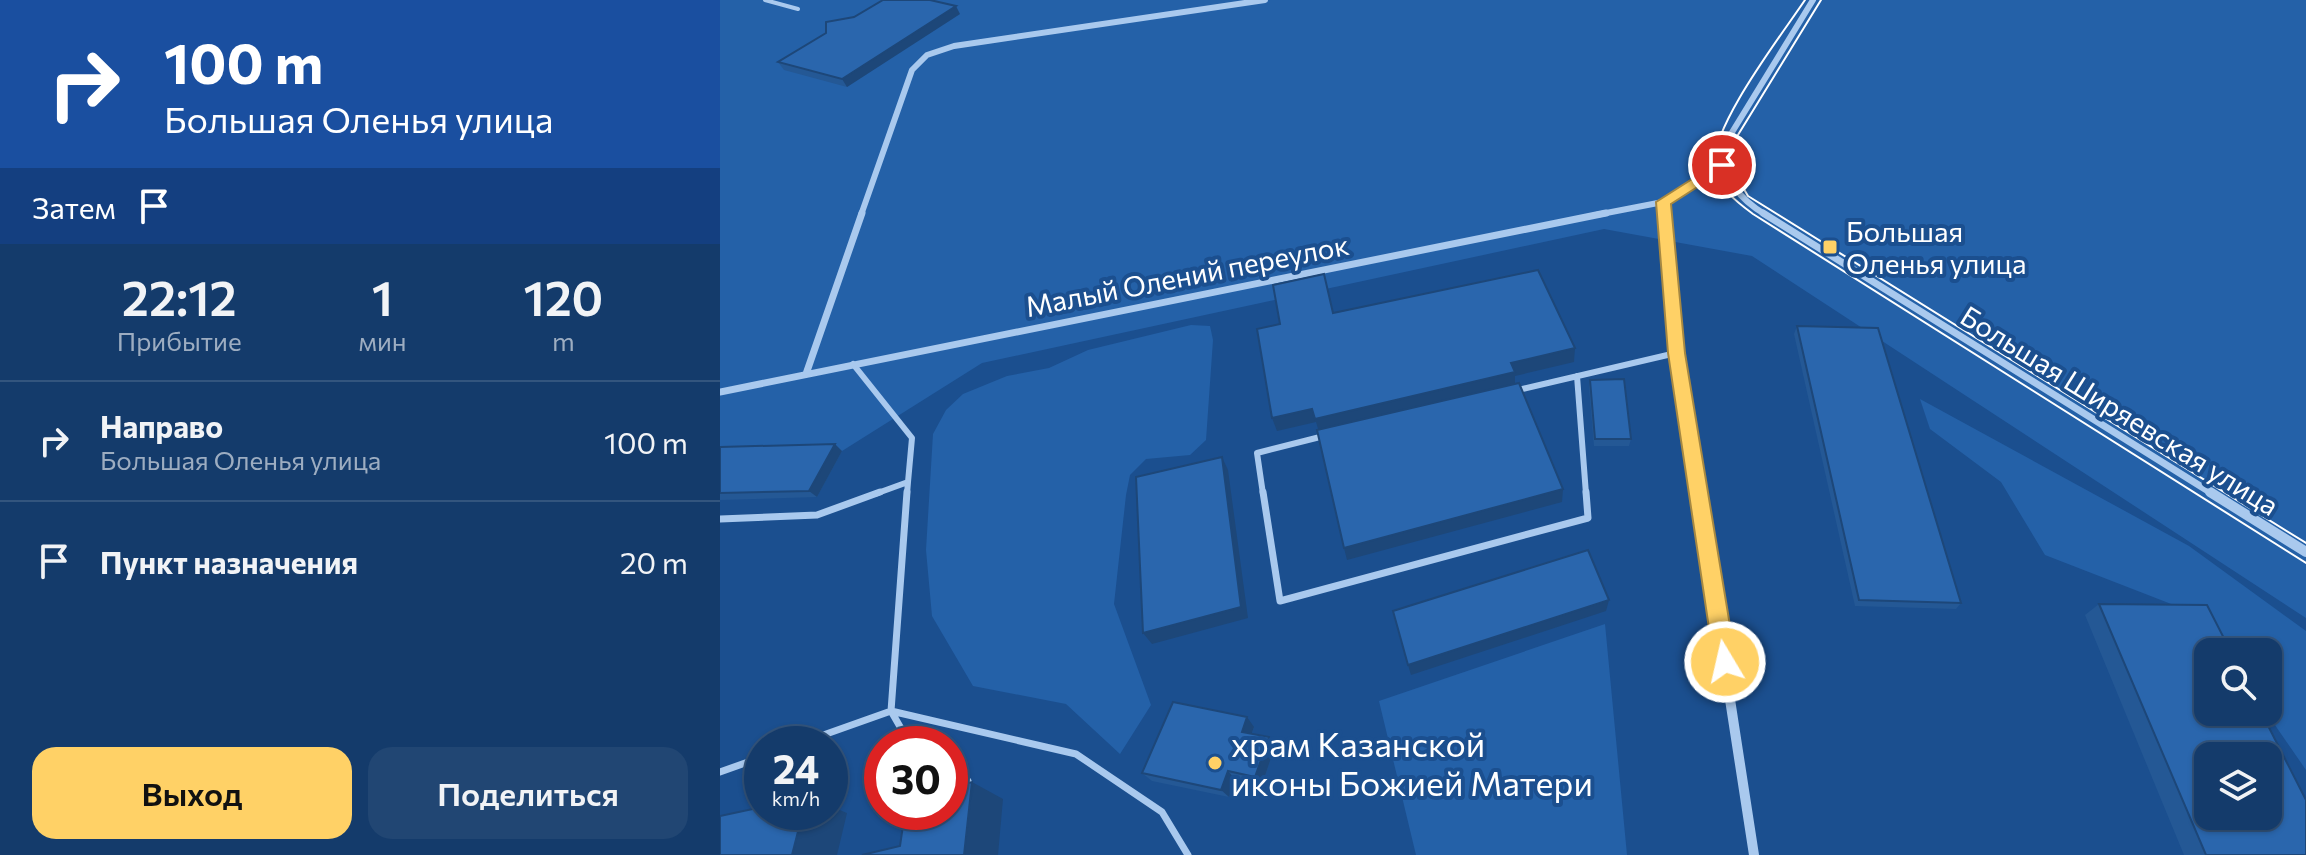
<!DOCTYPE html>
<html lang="ru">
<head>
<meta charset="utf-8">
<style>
	:root { --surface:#143b6b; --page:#214673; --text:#f1f3f6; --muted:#9dadc1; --line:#33557e; --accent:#ffd166 }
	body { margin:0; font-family:Commissioner,sans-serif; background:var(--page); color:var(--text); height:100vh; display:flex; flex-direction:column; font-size:30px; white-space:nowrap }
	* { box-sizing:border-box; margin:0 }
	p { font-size:26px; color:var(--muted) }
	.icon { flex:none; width:44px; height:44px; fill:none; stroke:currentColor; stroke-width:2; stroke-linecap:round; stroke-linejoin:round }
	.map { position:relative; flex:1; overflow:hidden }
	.sheet { display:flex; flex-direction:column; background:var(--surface); width:720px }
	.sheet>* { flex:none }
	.hud { background:#1a4fa0; color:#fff; overflow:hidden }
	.fabs { position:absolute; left:1474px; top:638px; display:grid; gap:16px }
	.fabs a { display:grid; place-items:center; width:88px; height:88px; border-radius:16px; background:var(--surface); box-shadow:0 2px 6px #0004,0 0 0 2px var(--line); font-size:40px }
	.speed { position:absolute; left:24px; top:726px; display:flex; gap:16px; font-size:40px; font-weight:700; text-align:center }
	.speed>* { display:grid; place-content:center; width:104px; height:104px; border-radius:50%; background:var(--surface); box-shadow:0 2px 6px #0004,0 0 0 2px var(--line); line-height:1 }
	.speed small { font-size:20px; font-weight:400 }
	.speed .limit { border:12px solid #d22; background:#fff; color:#111 }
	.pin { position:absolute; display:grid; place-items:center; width:68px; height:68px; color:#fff; margin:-34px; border:4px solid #fff; border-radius:50%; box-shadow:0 2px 8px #0007 }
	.me { position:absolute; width:88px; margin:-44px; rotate:351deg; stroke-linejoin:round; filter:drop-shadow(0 0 6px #0008) }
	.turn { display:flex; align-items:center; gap:28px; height:168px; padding:0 32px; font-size:36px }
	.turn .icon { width:104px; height:104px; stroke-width:2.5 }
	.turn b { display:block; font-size:56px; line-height:68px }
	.then { display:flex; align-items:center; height:76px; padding:0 32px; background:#0003; gap:16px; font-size:30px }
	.eta { display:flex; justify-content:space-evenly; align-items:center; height:136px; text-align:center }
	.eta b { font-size:48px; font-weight:600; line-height:56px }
	.action { display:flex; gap:16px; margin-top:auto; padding:16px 32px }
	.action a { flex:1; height:92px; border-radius:24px; background:var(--accent); color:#111; font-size:32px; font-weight:600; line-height:92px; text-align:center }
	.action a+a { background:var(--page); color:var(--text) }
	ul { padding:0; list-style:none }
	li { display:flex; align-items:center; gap:24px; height:120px; padding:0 32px; border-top:2px solid var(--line) }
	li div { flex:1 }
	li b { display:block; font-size:30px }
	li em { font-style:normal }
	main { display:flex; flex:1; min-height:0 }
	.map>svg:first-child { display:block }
	.green { fill:#2461a8 }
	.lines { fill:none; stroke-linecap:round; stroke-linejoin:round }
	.lane-far2 { stroke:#a9c9ee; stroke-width:4 }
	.lane-far1 { stroke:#a9c9ee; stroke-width:6 }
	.lane { stroke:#a9c9ee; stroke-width:7 }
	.street-far2 { stroke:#a9c9ee; stroke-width:6 }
	.street-far1 { stroke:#a9c9ee; stroke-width:7 }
	.street { stroke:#a9c9ee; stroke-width:10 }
	.tram { stroke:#fff; stroke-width:2 }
	.wall { fill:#245895 }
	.shaded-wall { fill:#1d4779 }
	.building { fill:#2a66ad; stroke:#1d4779; stroke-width:2; fill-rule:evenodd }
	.route { fill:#ffd166; stroke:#a68842; stroke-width:2 }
	.poi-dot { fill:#ffd166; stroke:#1b4f8f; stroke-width:3 }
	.labels { text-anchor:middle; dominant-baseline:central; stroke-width:8; stroke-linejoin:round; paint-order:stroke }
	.poi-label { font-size:28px; fill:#fff; stroke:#1b4f8f; text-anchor:start }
	.street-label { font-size:28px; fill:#fff; stroke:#1b4f8f }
	.near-poi-label { font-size:34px; fill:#fff; stroke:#1b4f8f; text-anchor:start }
</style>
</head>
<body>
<main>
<section class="sheet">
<div class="hud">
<div class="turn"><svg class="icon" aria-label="right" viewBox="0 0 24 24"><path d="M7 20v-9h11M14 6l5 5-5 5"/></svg><div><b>100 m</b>Большая Оленья улица</div></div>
<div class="then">Затем<svg class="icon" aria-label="arrive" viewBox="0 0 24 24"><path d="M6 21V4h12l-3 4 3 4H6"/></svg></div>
</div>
<div class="eta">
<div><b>22:12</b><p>Прибытие</p></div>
<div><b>1</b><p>мин</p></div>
<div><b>120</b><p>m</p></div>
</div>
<ul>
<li><svg class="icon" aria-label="right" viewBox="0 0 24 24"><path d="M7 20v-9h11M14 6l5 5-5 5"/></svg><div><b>Направо</b><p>Большая Оленья улица</p></div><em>100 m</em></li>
<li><svg class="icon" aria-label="arrive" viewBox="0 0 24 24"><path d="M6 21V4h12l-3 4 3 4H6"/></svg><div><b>Пункт назначения</b></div><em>20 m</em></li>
</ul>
<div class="action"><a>Выход</a><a>Поделиться</a></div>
</section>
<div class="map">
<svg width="1586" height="855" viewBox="0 0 1586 855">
	<rect width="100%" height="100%" fill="#1b4f8f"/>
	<path class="green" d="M0 0H1586V618L1032 256 884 229 262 363 122 451 0 454Z
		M471 325 490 326 493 340 486 440 470 455 426 459 410 475 406 495 394 604 431 705 400 754 346 704 253 686 212 616 206 550 213 434 226 410 243 394 287 376 329 368 368 350Z
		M1200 399 1469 546 1586 631V770L1546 712 1548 652H1504L1477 614 1325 555 1281 482 1210 429Z
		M885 624 907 855H696L659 701Z"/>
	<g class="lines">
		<path class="lane-far2" d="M45 0 78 9"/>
		<path class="lane-far1" d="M133 364 192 438 188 482 155 494
			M857 376 866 494
			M794 391 956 353
			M187 494 188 482
			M543 494 537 453 604 436"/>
		<path class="lane" d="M187 492 171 711 356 754 442 812 468 855
			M543 492 560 601 868 518 866 492
			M0 519 97 515 160 492
			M78 744 171 711 190 744
			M230 769 248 781 250 788
			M0 772 42 757"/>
		<path class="street-far2" d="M141 215 192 70 207 55 234 46 545 0
			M876 215 943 202
			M944 215 943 202 1002 165
			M1046 215C1019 199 1003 179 1003 147L1093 0"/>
		<path class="street-far1" d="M944 213 956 353 978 494
			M1043 213 1493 494
			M86 374 142 213
			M0 392 886 213"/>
		<path class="street" d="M978 492 1034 855
			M1490 492 1586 552"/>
		<path class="tram" d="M1085 0C1063 33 988 130 995 167 998 188 1017 202 1033 214L1586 563
			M1101 0 1013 143 1012 169 1028 196 1586 543"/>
	</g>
	<path class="wall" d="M240 14 127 87 64 70 58 62Z
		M1077 326 1241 603 1236 609 1135 606 1074 334Z
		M870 380 911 439 909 446H874L869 387Z
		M0 447 122 451 97 497 0 500Z
		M1379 604 1586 855H1464L1365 615Z
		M534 727 532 733 555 746 542 785 516 780 509 797 432 781 422 773Z"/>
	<path class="shaded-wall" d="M236 6 240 14 127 87 122 79Z
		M855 348 854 362 795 376V386L599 432 596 422 557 431 552 418Z
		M115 444 122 451 97 497 89 491Z
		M502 457 508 470 528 618 432 644 423 633Z
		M843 489 842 502 627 560 624 548Z
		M889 600 886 611 691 675 688 665Z
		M527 717 534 727 529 741 522 732Z
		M549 737 555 746 542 785 535 777Z
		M508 771 516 780 509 797 501 790Z
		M252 782 283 799 278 855H244Z
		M110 806 127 813 117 855H72L83 812H110Z"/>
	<path class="building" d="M163 0H210L236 6 122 79 58 62 106 33V22L134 17Z
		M818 270 855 348 791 363 795 372 595 419 592 409 552 418 537 329 560 324 553 285 604 274 613 313Z
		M1077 326 1158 328 1241 603 1139 600Z
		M904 379 911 439H875L870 380Z
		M799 383 843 489 624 548 597 430Z
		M115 444 89 491 0 493V447Z
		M502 457 521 607 423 633 416 477Z
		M868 550 889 600 688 665 673 611Z
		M1379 604 1487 605 1511 652H1488V712H1541L1586 800V855H1486ZM1488 756H1548V816H1488Z
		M453 702 527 717 522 732 549 737 535 777 508 771 501 790 422 773Z
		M252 782 244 855H142L180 846 185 812H230V788Z
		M42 807V812H83L72 855H0V816Z"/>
	<path class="route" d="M1002 160 1007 162V168L951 204 965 353 1016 662 1013 670 1005 673 997 670 994 662 948 353 936 202Z"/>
	<g class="poi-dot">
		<rect x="1102" y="239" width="16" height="16" rx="4"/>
		<circle cx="495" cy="763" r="8"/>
	</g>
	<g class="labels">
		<g class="poi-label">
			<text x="1126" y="231">Большая<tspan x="1126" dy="32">Оленья улица</tspan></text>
		</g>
		<g class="street-label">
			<text transform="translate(467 275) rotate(-11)">Малый Олений переулок</text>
			<text transform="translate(1400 410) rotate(32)">Большая Ширяевская улица</text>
		</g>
		<g class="near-poi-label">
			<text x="511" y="743">храм Казанской<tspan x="511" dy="39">иконы Божией Матери</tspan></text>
		</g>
	</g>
</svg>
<div class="fabs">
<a><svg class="icon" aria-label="search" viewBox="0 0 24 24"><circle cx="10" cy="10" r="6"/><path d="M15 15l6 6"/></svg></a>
<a><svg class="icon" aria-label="layers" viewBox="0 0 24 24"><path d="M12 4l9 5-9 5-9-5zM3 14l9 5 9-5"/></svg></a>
</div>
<div class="speed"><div>24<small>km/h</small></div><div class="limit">30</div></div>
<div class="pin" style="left:1002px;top:165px;background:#d93025"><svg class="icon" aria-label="arrive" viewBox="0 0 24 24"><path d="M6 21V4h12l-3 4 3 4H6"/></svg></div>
<svg class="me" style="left:1005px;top:662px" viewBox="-20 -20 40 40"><circle r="17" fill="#ffd166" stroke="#fff" stroke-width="3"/><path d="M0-11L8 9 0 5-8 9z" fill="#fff"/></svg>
</div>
</main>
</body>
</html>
